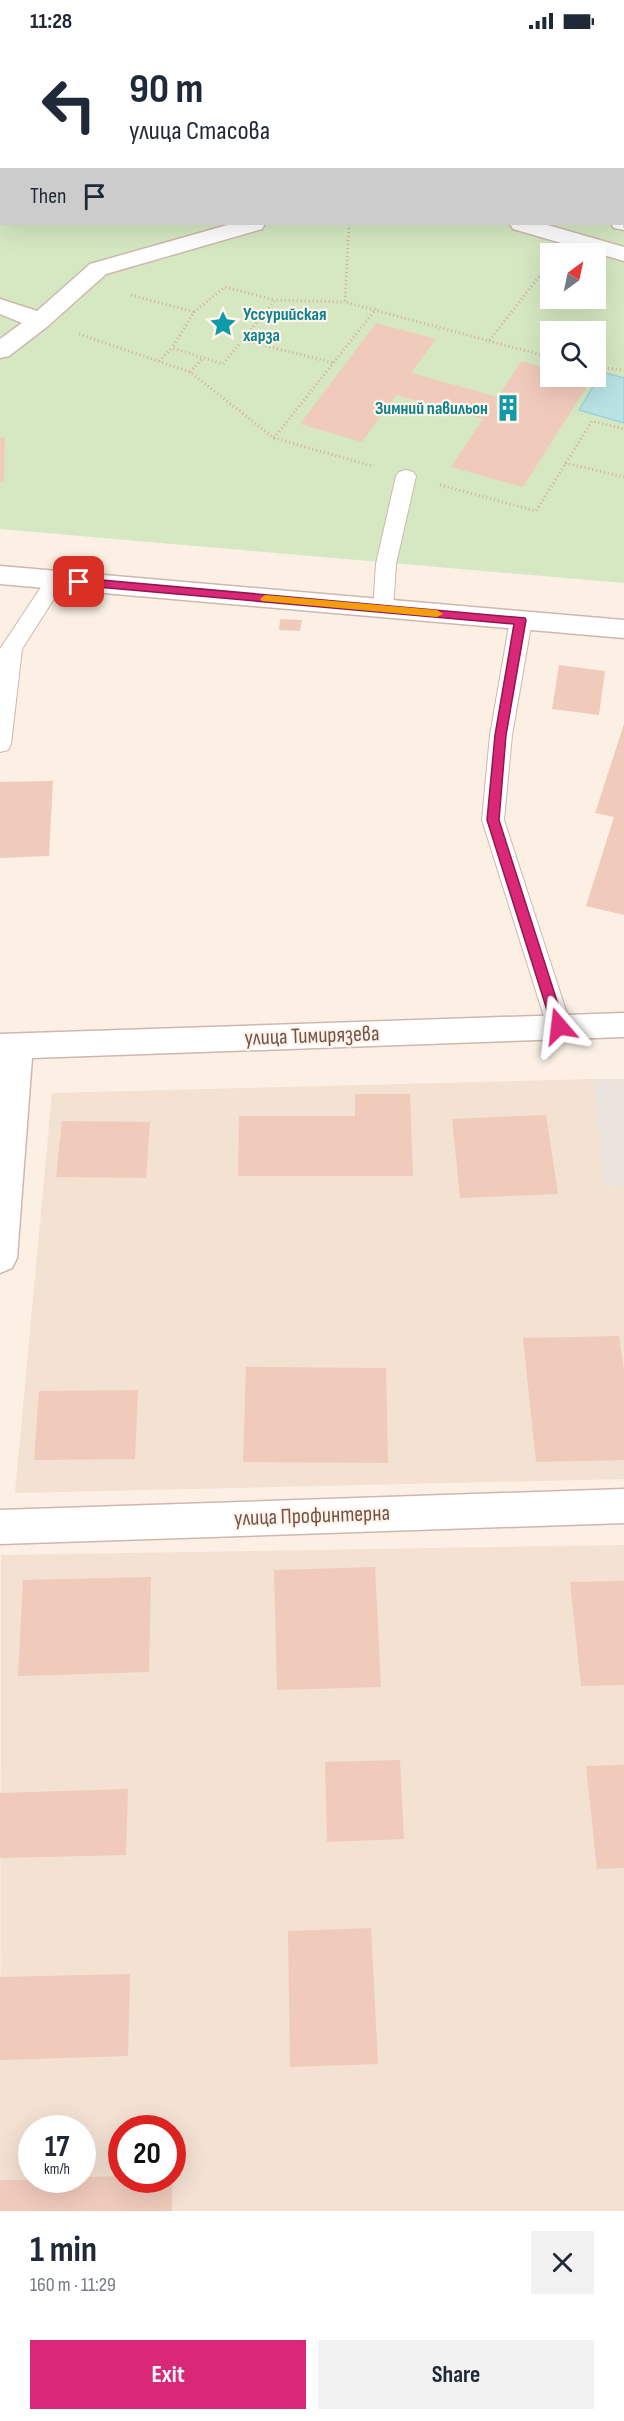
<!DOCTYPE html>
<html lang="en">
<head>
<meta charset="utf-8">
<style>
	:root { --surface:#fff; --page:#f2f2f3; --text:#1f2937; --muted:#747a83; --accent:#db2777 }
	body { margin:0; font-family:"Sofia Sans Condensed",sans-serif; background:var(--page); color:var(--text); height:100vh; display:flex; flex-direction:column; font-size:22px; white-space:nowrap }
	* { box-sizing:border-box; margin:0 }
	p { font-size:20px; color:var(--muted) }
	.icon { flex:none; width:33px; height:33px; fill:none; stroke:currentColor; stroke-width:2; stroke-linecap:round; stroke-linejoin:round }
	.map { position:relative; height:2169px; overflow:hidden }
	.details { display:flex; flex-direction:column; background:var(--surface); flex:1 }
	.details>* { flex:none }
	.hud { position:absolute; left:0px; top:0px; width:624px; height:183px; box-shadow:0 6px 24px #0002; background:#fff; color:var(--text); overflow:hidden }
	.needle { width:39px; rotate:33deg }
	.buttons { position:absolute; left:540px; top:201px; display:grid; gap:12px }
	.buttons a { display:grid; place-items:center; width:66px; height:66px; border-radius:0px; background:var(--surface); box-shadow:0 6px 24px #0002; font-size:30px }
	.speed { position:absolute; left:18px; top:2073px; display:flex; gap:12px; font-size:30px; font-weight:700; text-align:center }
	.speed>* { display:grid; place-content:center; width:78px; height:78px; border-radius:50%; background:var(--surface); box-shadow:0 6px 24px #0002; line-height:1 }
	.speed small { font-size:15px; font-weight:400 }
	.speed .limit { border:9px solid #d22; background:#fff; color:#111 }
	.pin { position:absolute; display:grid; place-items:center; width:51px; height:51px; color:#fff; margin:-26px; border-radius:12px; box-shadow:0 3px 9px #0006 }
	.me { position:absolute; width:66px; margin:-33px; rotate:343deg; stroke-linejoin:round; filter:drop-shadow(0 0 4px #0008) }
	.turn { display:flex; align-items:center; gap:21px; height:126px; padding:0 30px; font-size:27px }
	.turn .icon { width:78px; height:78px; stroke-width:2.5 }
	.turn b { display:block; font-size:42px; line-height:51px }
	.then { display:flex; align-items:center; height:57px; padding:0 30px; background:#0003; gap:12px; font-size:22px }
	.round { display:grid; place-items:center; flex:none; width:63px; height:63px; border-radius:0px; background:var(--page) }
	.summary { display:flex; align-items:center; justify-content:space-between; height:102px; padding:0 30px }
	h1 { font-size:36px; font-weight:700; line-height:45px }
	.primary-button { display:flex; gap:12px; margin-top:auto; padding:12px 30px }
	.primary-button a { flex:1; height:69px; border-radius:0px; background:var(--accent); color:#fff; font-size:24px; font-weight:700; line-height:69px; text-align:center }
	.primary-button a+a { background:var(--page); color:var(--text) }
	.status { display:flex; justify-content:space-between; align-items:center; height:42px; padding:0 30px; background:var(--surface); direction:ltr }
	.status svg { height:16px; fill:currentColor }
	.map>svg:first-child { display:block }
	.residential { fill:#f3e1d2; fill-rule:evenodd }
	.industrial { fill:#ebe3de }
	.green { fill:#d5e8c2; fill-rule:evenodd }
	.water { fill:#b8e2e4; stroke:#9fd2d5; stroke-width:1.5 }
	.building { fill:#f0cbbb }
	.lines { fill:none; stroke-linecap:round; stroke-linejoin:round }
	.service-casing { stroke:#ceb8ad; stroke-width:2 }
	.pedestrian-casing { stroke:#ceb8ad; stroke-width:3 }
	.minor-casing { stroke:#ceb8ad; stroke-width:3 }
	.tertiary-casing { stroke:#ceb8ad; stroke-width:3 }
	.path { stroke:#d4af9f; stroke-width:3; stroke-dasharray:1 3; stroke-linecap:butt }
	.service { fill:#fff; fill-rule:evenodd }
	.pedestrian { fill:#fff; fill-rule:evenodd }
	.minor { fill:#fff; fill-rule:evenodd }
	.tertiary { fill:#fff; fill-rule:evenodd }
	.route { fill:#db2777; stroke:#8e194d; stroke-width:1.5 }
	.slow { fill:#f59e0b }
	.labels { text-anchor:middle; dominant-baseline:central; stroke-width:4.5; stroke-linejoin:round; paint-order:stroke }
	.far-culture-label { font-size:18px; font-weight:bold; fill:#0d838f; stroke:#fef4e9; text-anchor:start }
	.street-label { font-size:22px; fill:#72544a; stroke:#fef4e9 }
</style>
</head>
<body>
<div class="status"><b>11:28</b><svg viewBox="0 0 49 12"><path d="M0 12V9h3v3zM5 12V6h3v6zM10 12V3h3v9zM15 12V0h3v12zM26 1h20v11H26zM47 4h2v5h-2z"/></svg></div>
<div class="map">
<svg width="624" height="2169" viewBox="0 0 624 2169">
	<rect width="100%" height="100%" fill="#fbf0e3"/>
	<path class="residential" d="M593 1037 604 1144 624 1145V1437L15 1451 52 1051Z
		M624 1503V2169H0L1 1513ZM32 2086H82V2138H32ZM122 2086H172V2138H122Z"/>
	<path class="industrial" d="M593 1037H624V1145L604 1144Z"/>
	<path class="green" d="M0 0H624V541L0 487ZM2 2H622V182H2ZM550 212H596V256H550ZM550 290H596V334H550Z"/>
	<path class="water" d="M602 330 624 336V381L579 368Z"/>
	<path class="building" d="M376 281 436 297 411 331 498 355 521 319 550 327V334H577L591 338 523 445 451 425 483 377 396 353 362 400 300 382Z
		M0 395H5L4 440H0Z
		M280 577 302 578 300 589 279 588Z
		M559 623 605 629 599 673 552 667Z
		M624 682V873L586 864 614 775 595 771Z
		M53 739 49 814 0 816V740Z
		M355 1052H410L413 1134H238L239 1074H355Z
		M546 1073 558 1152 460 1156 452 1077Z
		M62 1079 150 1080 146 1136 56 1135Z
		M619 1294 624 1329V1418L536 1420 523 1296Z
		M246 1325 386 1326 388 1421 243 1420Z
		M138 1348 135 1417 34 1418 39 1349Z
		M375 1525 381 1645 277 1648 274 1528Z
		M151 1535 149 1630 18 1634 23 1538Z
		M624 1539V1643L581 1644 570 1540Z
		M400 1718 404 1797 327 1800 325 1720Z
		M624 1723V1826L597 1827 586 1724Z
		M128 1747 126 1813 0 1816V1751Z
		M371 1886 378 2022 290 2025 288 1889Z
		M130 1932 128 2014 0 2018V1935Z
		M122 2134V2138H172V2169H0V2138H82V2135Z"/>
	<g class="lines">
		<defs>
			<path id="service" d="M406 428 413 430 416 434 396 522 393 567 390 572 383 574 376 572 373 567 376 522 396 434 399 430Z
				M56 531 63 533 66 538 22 607 11 702 8 708 0 710V607L49 533Z
				M521 571 528 573 532 578 512 693 504 778 571 984 568 991 559 994 550 991 547 984 482 778 490 693 510 578 514 573Z"/>
			<path id="pedestrian" d="M384 0H404V2H384Z
				M622 174 624 188 614 186 611 182H622Z
				M231 182H265L262 187 106 232 48 284 9 314 0 316V297L22 281 0 272V257L37 269 90 222Z
				M510 182H544L624 205V219L513 187Z"/>
			<path id="minor" d="M624 971V995L32 1016 17 1216 12 1226 0 1231V992Z
				M624 1447V1481L0 1502V1468Z"/>
			<path id="tertiary" d="M0 524 624 578V596L0 542Z"/>
		</defs>
		<use href="#service" class="service-casing"/>
		<use href="#pedestrian" class="pedestrian-casing"/>
		<use href="#minor" class="minor-casing"/>
		<use href="#tertiary" class="tertiary-casing"/>
		<path class="path" d="M349 182 345 260 489 299 548 223
			M131 253 194 270 172 306
			M194 270 225 245 275 258
			M79 292 190 330 274 396 372 424
			M242 298 334 321
			M489 299 550 315
			M159 319 172 306 223 322 275 258 345 260
			M596 325 624 328
			M190 330 203 316
			M274 396 376 267
			M565 421 624 435
			M440 443 536 469 592 379 624 387"/>
		<use href="#service" class="service"/>
		<use href="#pedestrian" class="pedestrian"/>
		<use href="#minor" class="minor"/>
		<use href="#tertiary" class="tertiary"/>
	</g>
	<path class="route" d="M79 536 525 576 526 578 506 693 499 778 565 984 563 988H554L552 984 487 778 495 693 514 582 75 543V537Z"/>
	<path class="slow" d="M265 553 437 568 443 572 437 575 262 559 260 557Z"/>
	<defs>
		<symbol id="sight-bare" viewBox="-9 -9 18 18"><path d="M0-6L1.8-2.2L6-1.7L2.9 1.2L3.7 5.4L0 3.3L-3.7 5.4L-2.9 1.2L-6-1.7L-1.8-2.2Z" fill="#0f9aa8" stroke="#fef4e9" stroke-width="2.5" paint-order="stroke"/></symbol>
		<symbol id="building-bare" viewBox="-9 -9 18 18"><path d="M-4-6H4V6H1V3H-1V6H-4ZM-2.5-4.3h1.7v1.8h-1.7ZM.8-4.3h1.7v1.8H.8ZM-2.5-1h1.7V.8h-1.7ZM.8-1h1.7V.8H.8Z" fill="#0f9aa8" stroke="#fef4e9" stroke-width="2.5" paint-order="stroke"/></symbol>
	</defs>
	<g fill-rule="evenodd">
		<use href="#sight-bare" x="204" y="263" width="38" height="38"/>
		<use href="#building-bare" x="489" y="347" width="38" height="38"/>
	</g>
	<g class="labels">
		<g class="far-culture-label">
			<text x="243" y="272">Уссурийская<tspan x="243" dy="21">харза</tspan></text>
			<text x="488" y="366" text-anchor="end">Зимний павильон</text>
		</g>
		<g class="street-label">
			<text transform="translate(312 994) rotate(-2)">улица Тимирязева</text>
			<text transform="translate(312 1474) rotate(-2)">улица Профинтерна</text>
		</g>
	</g>
</svg>
<div class="buttons">
<a><svg class="needle" viewBox="-14 -14 28 28"><path d="M0-13l5 13h-10z" fill="#e53935"/><path d="M0 13l5-13h-10z" fill="#747a83"/></svg></a>
<a><svg class="icon" aria-label="search" viewBox="0 0 24 24"><circle cx="10" cy="10" r="6"/><path d="M15 15l6 6"/></svg></a>
</div>
<div class="speed"><div>17<small>km/h</small></div><div class="limit">20</div></div>
<div class="pin" style="left:79px;top:540px;background:#d93025"><svg class="icon" aria-label="arrive" viewBox="0 0 24 24"><path d="M6 21V4h12l-3 4 3 4H6"/></svg></div>
<svg class="me" style="left:559px;top:984px" viewBox="-20 -20 40 40"><path d="M0-17L14 15 0 8-14 15z" fill="#db2777" stroke="#fff" stroke-width="4"/></svg>
<div class="hud">
<div class="turn"><svg class="icon" aria-label="left" viewBox="0 0 24 24"><path d="M17 20v-9H6M10 6l-5 5 5 5"/></svg><div><b>90 m</b>улица Стасова</div></div>
<div class="then">Then<svg class="icon" aria-label="arrive" viewBox="0 0 24 24"><path d="M6 21V4h12l-3 4 3 4H6"/></svg></div>
</div>
</div>
<section class="details">
<div class="summary"><div><h1>1 min</h1><p>160 m · 11:29</p></div><a class="round"><svg class="icon" aria-label="close" viewBox="0 0 24 24"><path d="M6 6l12 12M18 6L6 18"/></svg></a></div>
<div class="primary-button"><a>Exit</a><a>Share</a></div>
</section>
</body>
</html>
